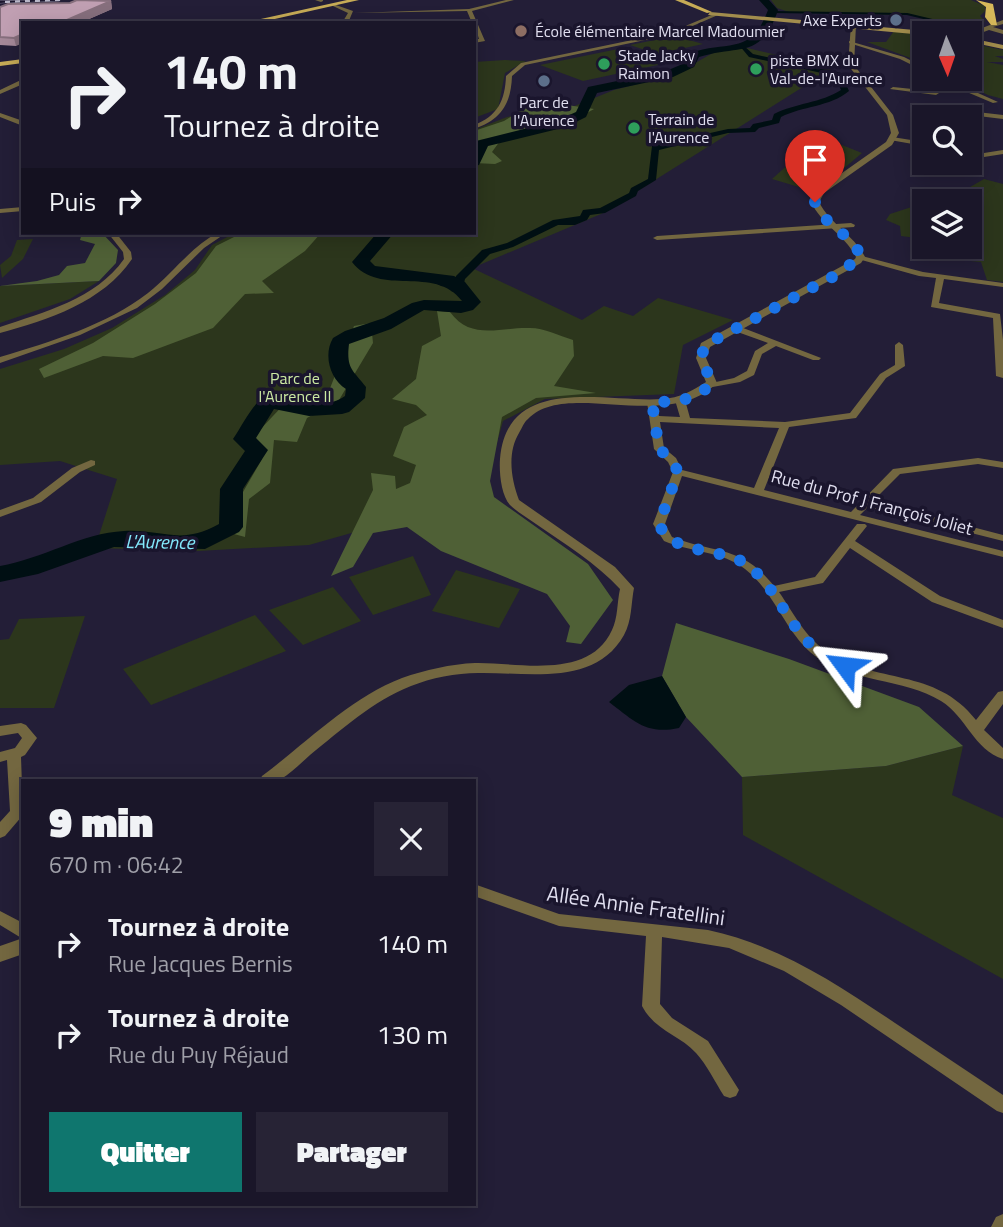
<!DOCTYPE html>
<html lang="fr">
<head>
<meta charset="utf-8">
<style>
	:root { --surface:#1a1629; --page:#272335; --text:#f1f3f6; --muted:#9f9fa8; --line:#383546; --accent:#0f766e }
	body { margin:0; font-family:"Titillium Web",sans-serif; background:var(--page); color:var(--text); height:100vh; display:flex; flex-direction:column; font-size:26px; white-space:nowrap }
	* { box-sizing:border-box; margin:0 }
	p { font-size:23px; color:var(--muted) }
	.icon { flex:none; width:38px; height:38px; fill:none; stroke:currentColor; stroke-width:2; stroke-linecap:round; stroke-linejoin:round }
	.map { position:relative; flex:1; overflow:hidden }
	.sheet { position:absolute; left:21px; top:779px; width:455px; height:427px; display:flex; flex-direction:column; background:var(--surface); border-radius:0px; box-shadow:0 4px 18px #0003,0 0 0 2px var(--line) }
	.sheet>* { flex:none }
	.hud { position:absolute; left:21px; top:21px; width:455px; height:214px; border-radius:0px; box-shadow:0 4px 18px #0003,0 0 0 2px var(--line); background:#1a1629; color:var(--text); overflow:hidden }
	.needle { width:46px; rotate:178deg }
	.tools { position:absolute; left:912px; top:21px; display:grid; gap:14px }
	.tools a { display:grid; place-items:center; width:70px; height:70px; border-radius:0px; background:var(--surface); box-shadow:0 4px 18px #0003,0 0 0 2px var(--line); font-size:35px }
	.pin { position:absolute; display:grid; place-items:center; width:60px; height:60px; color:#fff; margin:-72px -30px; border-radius:50% 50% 50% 0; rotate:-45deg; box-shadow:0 0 7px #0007 }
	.pin .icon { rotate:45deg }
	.me { position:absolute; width:77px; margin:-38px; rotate:300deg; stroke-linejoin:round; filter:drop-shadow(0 0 5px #0008) }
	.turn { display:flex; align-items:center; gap:24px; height:147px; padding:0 28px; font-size:32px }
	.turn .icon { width:91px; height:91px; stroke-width:2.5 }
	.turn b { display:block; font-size:49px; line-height:60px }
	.then { display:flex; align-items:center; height:66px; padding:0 28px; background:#0003; gap:14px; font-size:26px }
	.round { display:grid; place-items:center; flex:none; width:74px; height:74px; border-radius:0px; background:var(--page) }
	.summary { display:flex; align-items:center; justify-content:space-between; height:119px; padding:0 28px }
	h1 { font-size:42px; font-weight:800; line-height:52px }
	.action { display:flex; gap:14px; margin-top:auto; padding:14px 28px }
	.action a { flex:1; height:80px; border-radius:0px; background:var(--accent); color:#fff; font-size:28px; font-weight:800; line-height:80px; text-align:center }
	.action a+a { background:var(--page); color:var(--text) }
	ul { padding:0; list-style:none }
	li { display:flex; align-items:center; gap:21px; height:91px; padding:0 28px }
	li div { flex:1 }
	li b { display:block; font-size:26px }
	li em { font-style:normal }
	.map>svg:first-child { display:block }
	.green { fill:#2c361c }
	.forest { fill:#4f6036 }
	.water { fill:#000f13 }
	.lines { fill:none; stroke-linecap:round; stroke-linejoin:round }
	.stream-far1 { stroke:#000f13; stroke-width:2 }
	.stream { stroke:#000f13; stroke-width:2.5 }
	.canal { fill:#000f13; fill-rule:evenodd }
	.river { fill:#000f13; fill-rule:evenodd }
	.minor { fill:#736740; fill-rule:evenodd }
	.tertiary { fill:#736740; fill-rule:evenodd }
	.secondary { fill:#a28d4d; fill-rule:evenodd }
	.primary { fill:#c6ab56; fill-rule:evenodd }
	.trunk { fill:#d6b85a; fill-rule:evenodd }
	.rail-casing { stroke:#b8b6c8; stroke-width:2.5 }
	.rail { stroke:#1a152d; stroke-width:2; stroke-dasharray:5; stroke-linecap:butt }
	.wall { fill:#a58999 }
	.shaded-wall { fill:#866f7d }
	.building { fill:#c09fb2; stroke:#866f7d; stroke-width:2 }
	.route { stroke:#1a73e8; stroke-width:12; stroke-dasharray:0 21.6 }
	.service-dot { fill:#5c6f8a; stroke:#1a152d; stroke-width:2.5 }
	.education-dot { fill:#8d6e63; stroke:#1a152d; stroke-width:2.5 }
	.leisure-dot { fill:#2e9e5b; stroke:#1a152d; stroke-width:2.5 }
	.labels { text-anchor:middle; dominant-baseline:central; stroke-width:7; stroke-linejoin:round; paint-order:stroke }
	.far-poi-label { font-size:16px; fill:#e1dff0; stroke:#1a152d; text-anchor:start }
	.far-park-label { font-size:16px; fill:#cceaa3; stroke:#1a152d }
	.street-label { font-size:18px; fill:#e1dff0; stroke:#1a152d }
	.water-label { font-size:19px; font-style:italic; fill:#83e8fc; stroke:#1a152d }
	.near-street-label { font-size:21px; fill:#e1dff0; stroke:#1a152d }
</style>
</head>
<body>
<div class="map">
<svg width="1003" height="1227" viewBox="0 0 1003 1227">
	<rect width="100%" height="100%" fill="#231e37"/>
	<path class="green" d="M771 0H971L985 6V11L980 16 985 21 977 28 909 15 789 12 777 8Z
		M894 31 924 35V63L867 42H886Z
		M675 36 703 44 657 54 630 45Z
		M970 43 1003 50V56H995L1003 59V62H987L1003 65V99L988 95 955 79H970Z
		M743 47 833 68 601 214 472 268 582 320 604 306 633 316 658 298 733 320 683 345 674 394 545 399 503 421 482 496 309 545 198 551 95 548 117 479 60 461 0 465V369L64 349 112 328 165 295 195 270 212 245 235 233H474V130L507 117 572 107 614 90 676 74 718 50Z
		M623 48 667 63 583 81 540 65Z
		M505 60 526 61 505 73 498 109 474 118V62Z
		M827 139 862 153 816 192 772 179 791 162Z
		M984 179 1003 184V282L987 280 981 262 939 258 933 247H970V201H929L965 190Z
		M924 203V239L901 236 900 226 886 220 890 214Z
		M33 239 23 259 2 278 0 265 11 256 17 240Z
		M99 281 70 299 0 323V286Z
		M413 556 431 595 373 615 349 577Z
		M456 570 520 589 499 628 432 611Z
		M333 587 361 621 303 645 269 610Z
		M255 615 286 651 151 705 123 669Z
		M85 616 54 708H0V640L9 639 19 619Z
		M963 746 952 795 1003 818V979L743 835 742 777 886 766Z"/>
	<path class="forest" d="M567 105 594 109 578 118 500 141 492 152 502 161 495 164 474 163V131L504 121 523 109Z
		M82 233H102L118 250 116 263 99 281 0 286 37 281 59 275 67 266 85 263 95 244 80 240Z
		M242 233H321L305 251 262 281 274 293 245 294 213 328 133 358 103 356 44 378 39 369 93 343 155 304 196 273 216 246Z
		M437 311 450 312C471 341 500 327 530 328 544 328 560 336 573 340L574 356 554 386 596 393 536 398 502 417 490 481 494 497 588 564 613 600 581 644 566 642 570 626 547 594 441 551 407 527 373 533 353 567 331 576 373 490 371 473 395 476 396 489 410 483 416 465 393 456 404 427 427 415 416 405 392 399 416 379 422 346 441 336Z
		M371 323 373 343 339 400 307 418 297 442 274 440 270 483 249 499 245 537 234 534 243 492 262 459 255 435 290 398 314 399 329 391 354 326Z
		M676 623 789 659 919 707 963 746 886 766 742 777 686 717 662 676Z"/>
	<path class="water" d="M662 676 686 717 679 728C646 735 634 721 609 702L629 685Z"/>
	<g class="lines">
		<path class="stream-far1" d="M773 12 907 14 970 29
			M919 27 930 22"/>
		<path class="stream" d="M430 279 442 285
			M452 290 462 291"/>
		<path class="canal" d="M739 45H743L753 54 841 73 849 91C830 107 802 106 781 117L779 123 759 128 755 132 728 133 659 150 656 180 638 191 636 196 605 213 590 215 587 220 575 225H558L513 247 490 254 465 279 463 287H455L456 276 482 250 507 243 553 220 580 216 583 210 600 208 629 193 631 188 648 179 652 146 728 129 750 128 753 124 772 120 774 114C796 103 821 103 841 90L835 76 749 57Z"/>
		<path class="river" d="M759 0H769L778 10C761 60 740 44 699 57L694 67 673 77 597 93 586 117 566 127 488 146 479 165 474 166 476 141 556 121 576 112 588 87 666 71 685 63 690 53C729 40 751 56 768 10Z
			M377 233H394L370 261 375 266 454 276 465 282 481 302 473 310 461 313 424 310 391 329 349 344C346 369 353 370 366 387L365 398 349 412 342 414 309 416 274 409 256 438 268 450 243 489V527L239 532 205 549 114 547 38 574 0 582V566C42 559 82 533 124 531 163 529 180 546 219 524L220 489 245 451 233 439C241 427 248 413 257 403 276 382 317 417 345 396L346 389C330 379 323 355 333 338L345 331 384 318 412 303 424 300 462 301C434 264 380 298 352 262Z"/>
		<path class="minor" d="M315 0H323V1L321 2Z
			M506 0H514L472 11 485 41 474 43V39H479L474 23H472L467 11 354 13 469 9Z
			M714 14 718 15 674 34 525 65 512 76C511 104 501 120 474 129V125C498 116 505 100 506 76L521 63 671 32Z
			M849 41 904 57 924 67V71L900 59 849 43Z
			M949 80 998 102 993 103 955 87 936 86 939 93 936 95 890 89 893 87 932 91 931 83H947Z
			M977 112 1003 115V119L978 116 970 119 967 117Z
			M892 137 924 142V146L890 140Z
			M970 150 984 153 1003 150V154L984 157 970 154Z
			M851 223 855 225 854 227 657 240 653 238 657 236Z
			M217 233H226L204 248 162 289 137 308 80 335 0 363V357C50 342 107 325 148 293 172 274 190 248 217 233Z
			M858 255 923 272 1003 283V287L944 279 939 303 1000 314 1003 340V378L996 376 993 318 931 307 936 278 919 276 858 259Z
			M732 326H738L821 358 819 360H813L776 346 762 354 754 375 740 382 707 388V384L734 378 747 371 755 351 768 343 732 330Z
			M899 342 903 345 905 366 886 378 856 418 789 427 764 490 851 512 893 469 978 458 1003 462V468L978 464 900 474 873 501 1003 535V541L868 507 860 515 1003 551V557L682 476 665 524 672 537C715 554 742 545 774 586L815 577 857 524H865L867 526 855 541 940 596 1003 620V628L932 602 850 548 823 583 779 592C793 612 805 637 826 651 876 685 935 667 976 720L998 692 1003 691V704L984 730 1003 748V759C974 750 966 716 941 701 903 678 852 683 815 656 785 633 775 592 745 569 722 551 690 552 664 541L653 524 673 472 668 462 654 449 647 402 649 400H655L659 416 680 417 675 400 680 397 685 400 690 418 785 422 850 413 880 374 895 365V345ZM660 422 779 428 754 488 682 470 676 458 664 448Z
			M91 460 95 461V465L80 472 41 502 0 517V510L33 498 72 468Z
			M21 723 26 725 37 738 25 755 21 757 23 815 5 836 0 838V822L10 811 7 760 0 762V752L15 748 22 738 18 733 0 736V726Z
			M474 884 559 914 708 930C778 945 836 983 895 1023 931 1047 967 1071 1003 1095V1113L997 1111 841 1005 784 971 729 948 662 937 660 1004 672 1018 708 1041 739 1090 736 1096 730 1098 724 1096C715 1082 707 1065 696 1053 680 1035 655 1031 642 1006L646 936 559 926 474 896Z
			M0 911 23 923V939L0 925Z
			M1003 1214V1227H991L996 1217Z"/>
		<path class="tertiary" d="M333 4 353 11 348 23H342L348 13 333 6Z
			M1003 20V24L993 27 1003 30V34L989 30 970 37 969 33Z
			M851 24 856 25 854 65 893 115 899 133 892 145 824 193 819 202C830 224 854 235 865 257L861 263 710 347 706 358 717 383C667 433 566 379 528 419 524 422 522 428 519 433 507 453 511 479 519 500L615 567 634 588C631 603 632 621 624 635 595 687 528 672 478 673 456 673 431 678 411 686 373 701 341 730 310 755 301 763 291 773 281 779 275 782 267 780 260 780L262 776C305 744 351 697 402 678 425 670 451 664 475 663 517 662 589 681 612 630 618 618 617 602 620 589 596 563 565 544 536 524 528 518 517 512 510 505 501 495 499 472 500 459 507 373 606 403 662 399 680 398 692 391 706 382L696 358 701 343 855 259 856 257C845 235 822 225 811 202L818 190 886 142 891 133 887 115 848 65Z
			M23 79V84L0 94V90Z
			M0 113 23 121V126L0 117Z
			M23 207V211L0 213V209Z
			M108 233H116L131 252 132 259C103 302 48 320 0 333V327C44 312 96 299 124 259L123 252Z
			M23 938V954L0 962V946Z"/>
		<path class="secondary" d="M710 12 926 31 929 33 924 35 708 15Z
			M970 38 1003 45V49L970 42Z"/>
		<path class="primary" d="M347 0H359L257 23H243Z
			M675 0H684L712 12 707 13Z
			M23 59V63L0 66V62Z"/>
		<path class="trunk" d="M976 0 993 4 997 25H991L985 17 986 7Z"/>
		<defs>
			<path id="rail" d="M0 2 59 0"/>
		</defs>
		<use href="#rail" class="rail-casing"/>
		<use href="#rail" class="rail"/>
	</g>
	<path class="wall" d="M111 1 112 9 80 23H23L16 46 0 45V7Z"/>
	<path class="shaded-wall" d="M111 1 112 9 80 23H60Z
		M23 34V43L16 46 14 38Z"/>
	<path class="building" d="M77 0 111 1 60 23H23V34L14 38 0 37V19H1H0V7L8 4 70 3Z"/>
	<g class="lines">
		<path class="route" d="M815 202C824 227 852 233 861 257L834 276 705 345 701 358 712 383C695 401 675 402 652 402L659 449 672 460 678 472 659 524C672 557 724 546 749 566 775 587 786 620 809 643 819 654 832 659 845 666"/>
	</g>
	<g class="service-dot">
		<circle cx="896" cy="20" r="7"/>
		<circle cx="544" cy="81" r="7"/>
	</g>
	<circle class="education-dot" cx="521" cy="31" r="7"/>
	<g class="leisure-dot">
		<circle cx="604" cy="64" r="7"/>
		<circle cx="756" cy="69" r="7"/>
		<circle cx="634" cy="128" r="7"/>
	</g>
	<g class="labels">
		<g class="far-poi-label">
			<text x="882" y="20" text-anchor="end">Axe Experts</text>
			<text x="535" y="31">École élémentaire Marcel Madoumier</text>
			<text x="618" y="55">Stade Jacky<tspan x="618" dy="18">Raimon</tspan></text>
			<text x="770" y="60">piste BMX du<tspan x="770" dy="18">Val-de-l'Aurence</tspan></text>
			<text x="544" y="102" text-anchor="middle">Parc de<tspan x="544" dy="18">l'Aurence</tspan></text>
			<text x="648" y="119">Terrain de<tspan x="648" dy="18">l'Aurence</tspan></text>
		</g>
		<g class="far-park-label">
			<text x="295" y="378">Parc de<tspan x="295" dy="18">l'Aurence II</tspan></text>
		</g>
		<g class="street-label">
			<text transform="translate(872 502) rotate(15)">Rue du Prof J François Joliet</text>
		</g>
		<g class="water-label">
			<text transform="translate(160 541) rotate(1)">L'Aurence</text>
		</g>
		<g class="near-street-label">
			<text transform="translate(636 905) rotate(8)">Allée Annie Fratellini</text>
		</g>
	</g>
</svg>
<div class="tools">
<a><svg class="needle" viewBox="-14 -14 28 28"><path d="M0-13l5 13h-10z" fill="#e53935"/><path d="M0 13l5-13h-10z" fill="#9f9fa8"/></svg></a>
<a><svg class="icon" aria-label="search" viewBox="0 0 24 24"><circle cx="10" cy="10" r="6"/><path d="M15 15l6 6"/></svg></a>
<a><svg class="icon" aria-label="layers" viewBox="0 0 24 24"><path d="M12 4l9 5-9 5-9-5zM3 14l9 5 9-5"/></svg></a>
</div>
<div class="pin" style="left:815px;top:202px;background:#d93025"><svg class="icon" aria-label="arrive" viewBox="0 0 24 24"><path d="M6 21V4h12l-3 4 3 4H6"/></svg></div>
<svg class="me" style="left:845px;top:666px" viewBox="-20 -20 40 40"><path d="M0-17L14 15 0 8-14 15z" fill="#1a73e8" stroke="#fff" stroke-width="4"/></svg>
<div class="hud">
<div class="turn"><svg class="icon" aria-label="right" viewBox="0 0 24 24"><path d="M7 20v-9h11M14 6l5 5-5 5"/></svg><div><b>140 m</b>Tournez à droite</div></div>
<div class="then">Puis<svg class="icon" aria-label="right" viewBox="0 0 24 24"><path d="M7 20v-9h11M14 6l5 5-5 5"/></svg></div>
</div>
<section class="sheet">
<div class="summary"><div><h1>9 min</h1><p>670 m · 06:42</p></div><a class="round"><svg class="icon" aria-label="close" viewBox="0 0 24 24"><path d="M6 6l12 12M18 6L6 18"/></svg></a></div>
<ul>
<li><svg class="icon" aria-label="right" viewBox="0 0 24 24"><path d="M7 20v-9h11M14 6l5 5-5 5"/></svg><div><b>Tournez à droite</b><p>Rue Jacques Bernis</p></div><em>140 m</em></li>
<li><svg class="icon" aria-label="right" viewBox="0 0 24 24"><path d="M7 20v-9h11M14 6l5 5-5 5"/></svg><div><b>Tournez à droite</b><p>Rue du Puy Réjaud</p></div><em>130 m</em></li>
</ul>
<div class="action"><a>Quitter</a><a>Partager</a></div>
</section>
</div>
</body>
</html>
